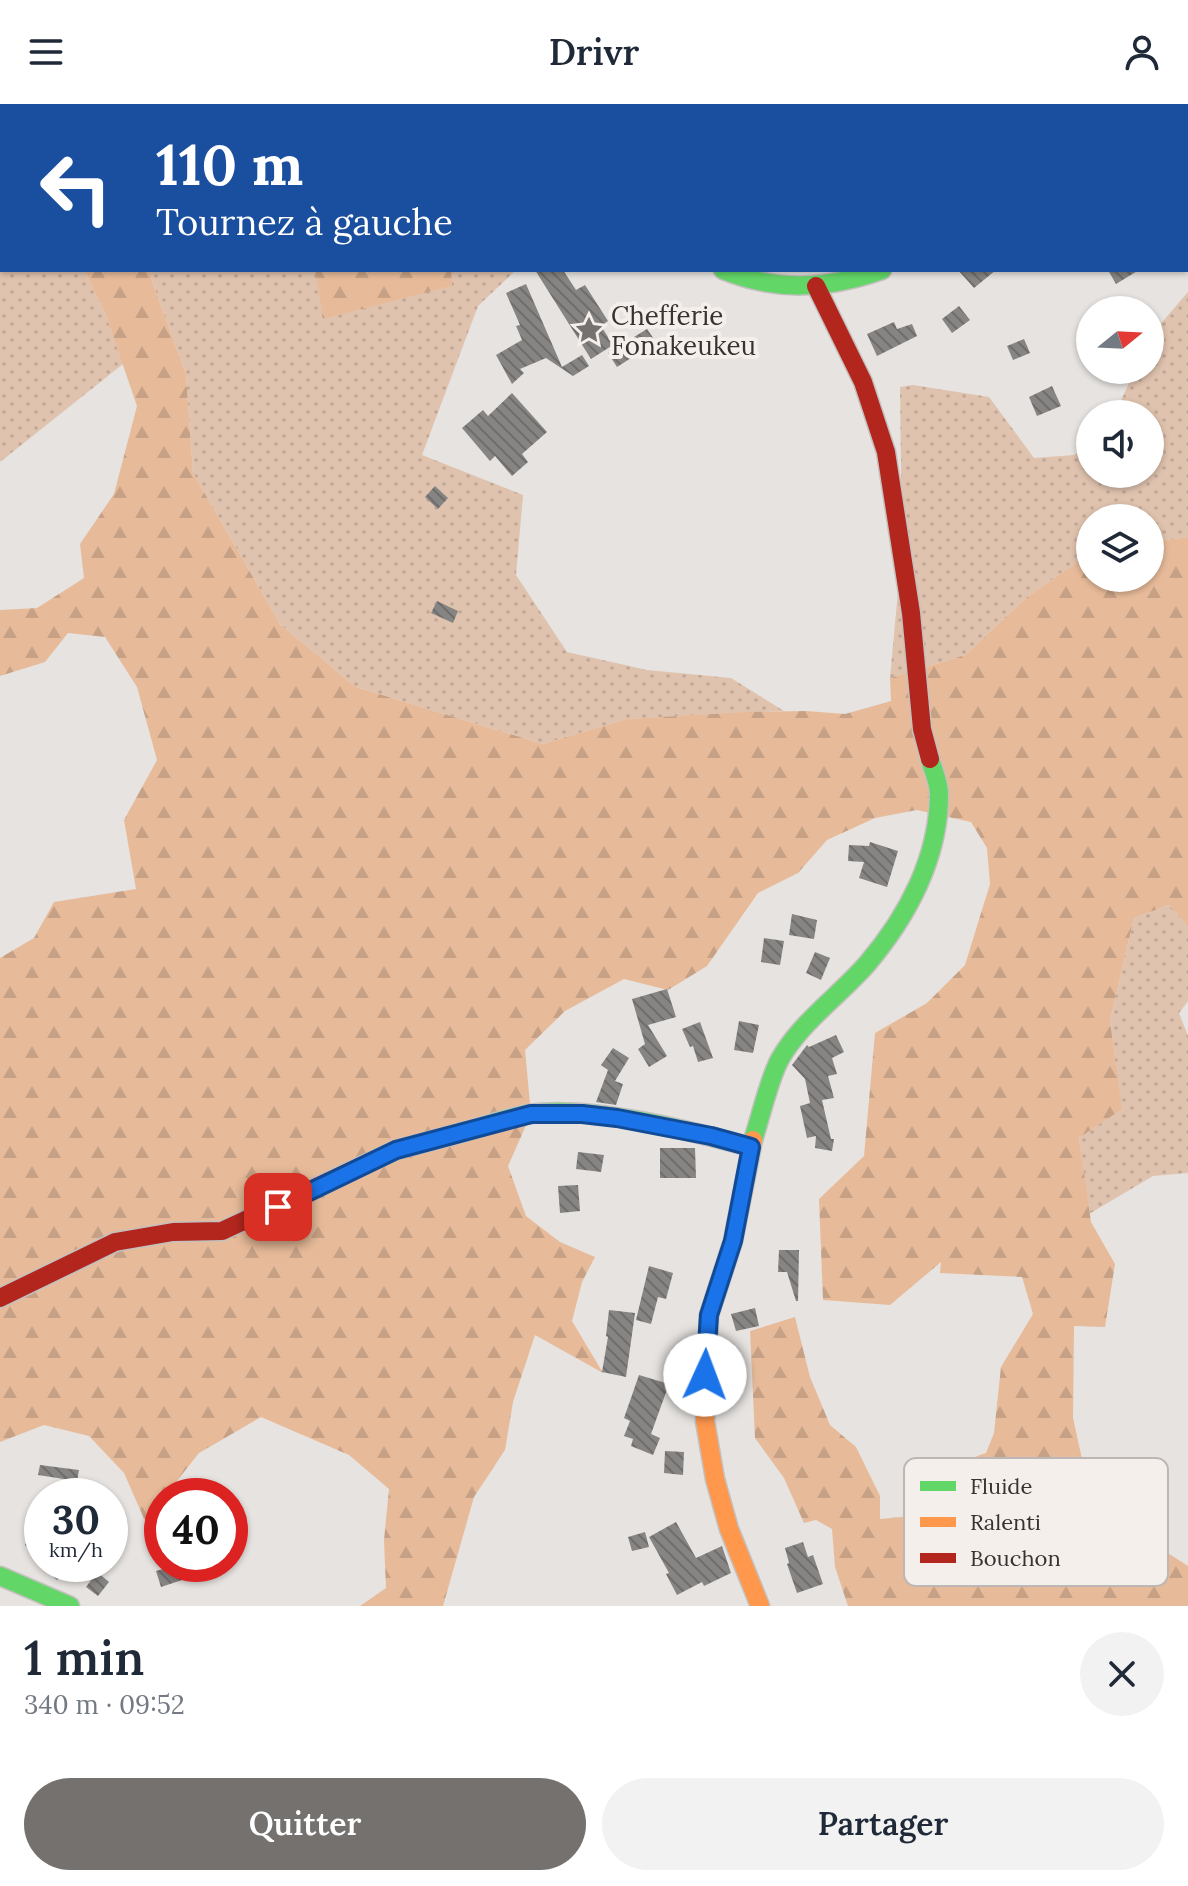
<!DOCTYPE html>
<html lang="fr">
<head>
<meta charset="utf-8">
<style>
	:root { --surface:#fff; --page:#f2f2f3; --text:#1f2937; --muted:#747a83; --accent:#74716f }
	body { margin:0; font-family:Lora,serif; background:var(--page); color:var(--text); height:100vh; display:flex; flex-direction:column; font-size:30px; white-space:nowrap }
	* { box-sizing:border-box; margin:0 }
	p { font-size:26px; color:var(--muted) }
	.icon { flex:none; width:44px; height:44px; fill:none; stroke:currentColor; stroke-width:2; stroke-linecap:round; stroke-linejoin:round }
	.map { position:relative; height:1502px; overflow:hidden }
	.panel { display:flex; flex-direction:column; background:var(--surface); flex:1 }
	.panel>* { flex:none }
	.guide { position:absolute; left:0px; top:0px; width:1188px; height:168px; box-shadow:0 2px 6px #0004; background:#1a4fa0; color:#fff; overflow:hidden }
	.needle { width:52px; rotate:72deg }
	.fabs { position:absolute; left:1076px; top:192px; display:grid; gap:16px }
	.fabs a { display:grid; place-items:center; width:88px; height:88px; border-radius:50%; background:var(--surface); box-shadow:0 2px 6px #0004; font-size:40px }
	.speed { position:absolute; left:24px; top:1374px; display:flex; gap:16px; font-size:40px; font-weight:700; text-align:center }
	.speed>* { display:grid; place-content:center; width:104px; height:104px; border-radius:50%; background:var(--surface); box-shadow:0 2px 6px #0004; line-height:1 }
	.speed small { font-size:20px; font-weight:400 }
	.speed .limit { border:12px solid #d22; background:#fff; color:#111 }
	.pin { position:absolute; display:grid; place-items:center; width:68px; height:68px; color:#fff; margin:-34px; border-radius:16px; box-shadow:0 4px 12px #0006 }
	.me { position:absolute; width:88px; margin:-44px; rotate:2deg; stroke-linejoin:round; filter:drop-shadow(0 0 6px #0008) }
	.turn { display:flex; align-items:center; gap:28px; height:168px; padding:0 24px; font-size:36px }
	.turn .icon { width:104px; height:104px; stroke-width:2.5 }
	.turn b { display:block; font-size:56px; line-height:68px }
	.round { display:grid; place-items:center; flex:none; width:84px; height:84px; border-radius:42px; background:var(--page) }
	.headline { display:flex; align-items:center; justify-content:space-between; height:136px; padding:0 24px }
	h1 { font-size:48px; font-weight:600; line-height:60px }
	.primary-button { display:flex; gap:16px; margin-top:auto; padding:16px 24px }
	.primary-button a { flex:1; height:92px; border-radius:48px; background:var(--accent); color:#fff; font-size:32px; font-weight:600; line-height:92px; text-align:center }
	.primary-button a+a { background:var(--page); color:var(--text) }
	header { display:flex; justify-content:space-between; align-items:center; height:104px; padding:0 24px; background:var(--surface); font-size:36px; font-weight:600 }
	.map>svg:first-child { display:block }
	.grass { fill:url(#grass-dots) }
	.forest { fill:url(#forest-firs) }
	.building { fill:url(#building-back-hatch) }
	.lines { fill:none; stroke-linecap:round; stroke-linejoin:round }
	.fast-casing { stroke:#c3c0be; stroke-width:21 }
	.slow-casing { stroke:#c3c0be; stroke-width:21 }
	.jam-casing { stroke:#c3c0be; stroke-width:21 }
	.fast { stroke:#63d668; stroke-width:18 }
	.slow { stroke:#ff974d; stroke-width:18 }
	.jam { stroke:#b3261e; stroke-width:18 }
	.route-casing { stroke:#114b97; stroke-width:20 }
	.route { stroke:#1a73e8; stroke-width:14 }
	.labels { text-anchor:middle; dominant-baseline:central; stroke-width:8; stroke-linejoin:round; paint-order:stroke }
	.poi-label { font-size:26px; fill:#363332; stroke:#f5efeb; text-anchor:start }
	.key { fill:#f5efeb; stroke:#bcb7b4; stroke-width:2 }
	.key-label { font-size:22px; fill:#363332 }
</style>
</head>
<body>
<header><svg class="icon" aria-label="menu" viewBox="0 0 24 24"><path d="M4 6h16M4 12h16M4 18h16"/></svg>Drivr<svg class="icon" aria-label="person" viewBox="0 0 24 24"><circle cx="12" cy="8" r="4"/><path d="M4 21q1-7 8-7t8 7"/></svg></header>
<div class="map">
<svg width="1188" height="1502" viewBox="0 0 1188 1502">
	<defs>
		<pattern id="grass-dots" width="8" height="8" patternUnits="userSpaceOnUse" patternTransform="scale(2)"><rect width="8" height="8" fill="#e0c3ae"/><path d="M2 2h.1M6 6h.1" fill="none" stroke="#c1a896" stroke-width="1.8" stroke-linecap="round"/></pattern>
		<pattern id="forest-firs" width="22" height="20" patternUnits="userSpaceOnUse" patternTransform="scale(2)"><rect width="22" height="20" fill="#e7bb9a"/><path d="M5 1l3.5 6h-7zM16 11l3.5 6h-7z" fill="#c7a185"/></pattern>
		<pattern id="building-back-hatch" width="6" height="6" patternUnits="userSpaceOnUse" patternTransform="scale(2)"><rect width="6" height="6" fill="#878583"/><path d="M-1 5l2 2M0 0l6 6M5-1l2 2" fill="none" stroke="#6f6d6c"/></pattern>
	</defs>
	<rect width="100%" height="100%" fill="#e6e3e0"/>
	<path class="grass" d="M149 0H499V2H148Z
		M0 109H2V166H84L105 209 123 260 0 358Z
		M150 166H516L478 202 422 351 523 391 516 471 567 548 647 566 731 574 784 607 626 615 543 640 356 583 280 520 193 369 186 270 152 177Z
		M1188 188V433L1150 438V414H1090V449L1027 493 965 551 890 574 902 444 900 283 913 281 989 293 1034 354 1074 351 1090 339V370H1150V310H1115L1135 266H1150L1151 231Z
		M1169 801 1188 823V897L1179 909 1188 932V1069L1153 1072 1089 1110 1079 1034 1121 1005 1110 917 1134 814Z"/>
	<path class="forest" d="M84 166H150L152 177 186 270 193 369 280 520 356 583 543 640 626 615 748 608 807 607 845 610 891 597 890 574 965 551 1027 493 1090 449V474H1150V438L1188 433V823L1169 801 1134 814 1110 917 1122 1005 1079 1034 1091 1118 1115 1160 1105 1223 1074 1222 1073 1314 1082 1355 1119 1434 1163 1446 1188 1462V1502H848L835 1463 832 1425 816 1416 804 1419 784 1374 755 1334 750 1227 795 1213 810 1273 830 1321 856 1343 880 1392V1415L923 1411C940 1374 945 1363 986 1349L994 1329 1001 1263 1033 1210 1022 1173 940 1169 941 1158 890 1201 823 1196 819 1095 864 1052 875 929 927 899 965 861 990 780 987 744 971 718 917 706 875 714 827 736 798 769 758 789 707 862 668 886 624 875 565 907 525 946 531 1010 508 1062 526 1112 560 1138 595 1153 582 1178 572 1217 603 1269 535 1231 513 1298 505 1346 474 1393 443 1502H360L386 1484 384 1436 389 1385 349 1351 261 1313 199 1349 165 1392H162V1396L145 1417 124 1369 89 1332 44 1321 0 1338V854L34 834 54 798 136 785 124 716 157 656 137 583 105 533 68 529 45 558 0 572V506L37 504 84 474 80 440 114 390 137 302 105 209Z
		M315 166H451L452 182 323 215Z"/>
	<path class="building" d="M535 166H563L576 186 585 181 608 217 601 222 613 241 591 255Z
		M958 166H996L974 184Z
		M1108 166H1139L1116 180Z
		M526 180 562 263 582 251 589 262 573 272 546 254 520 265 524 269 512 280 496 251 522 236 516 222 520 221 506 189Z
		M959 202 970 216 952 229 942 215Z
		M894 218 897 225 912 220 917 232 877 252 867 230Z
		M647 225 656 238 617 263 608 249Z
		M1024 235 1030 249 1013 256 1007 242Z
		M1052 282 1061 302 1037 312 1029 293Z
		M512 289 547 328 522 350 528 358 512 372 495 352 490 357 462 324 483 306 488 312Z
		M435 382 448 394 438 405 425 393Z
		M437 497 458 507 453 519 431 509Z
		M870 738 898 747 887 783 859 774 864 758 848 757 849 741 869 742Z
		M792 810 817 816 814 835 789 831Z
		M764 834 784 837 780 861 761 858Z
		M815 848 830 854 821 876 806 869Z
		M667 885 676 913 648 921 667 952 649 963 638 945 645 940 632 895Z
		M739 917 759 921 753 949 734 946Z
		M700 918 713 954 698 958 693 942 690 943 682 925Z
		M836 931 844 948 832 954 837 970 828 972 834 994 822 996 831 1035H834L832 1047 815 1044 816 1032 807 1034 800 1002 810 999 805 975 792 961 807 941 809 943Z
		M613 944 629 954 615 977 623 980 616 1001 596 998 608 966 601 961Z
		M660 1044H695L696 1074H660Z
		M578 1048 604 1051 601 1068 576 1065Z
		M578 1081 580 1107 560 1109 558 1082Z
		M779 1146H799L798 1197H796L787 1168H778Z
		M649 1162 673 1169 666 1195 658 1193 651 1220 636 1216Z
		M755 1204 759 1222 736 1227 731 1210Z
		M609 1206 635 1209 626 1273 602 1268 608 1233 606 1232Z
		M639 1271 669 1280 651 1330 660 1334 653 1351 631 1342 633 1335 624 1332 630 1317 624 1314Z
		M665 1347 684 1348 683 1371 664 1369Z
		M40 1361 79 1366 77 1377 38 1371Z
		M42 1413V1451L25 1441Z
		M676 1418 696 1454 722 1442 731 1469 704 1482 702 1478 677 1491 666 1470 669 1469 649 1433Z
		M645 1428 649 1443 632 1447 628 1433Z
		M803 1438 808 1453 813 1451 823 1480 797 1489 787 1460 789 1459 785 1444Z
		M38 1460H70L57 1476Z
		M177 1461 182 1476 161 1483 156 1467Z
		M97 1468 109 1478 98 1492 86 1483Z"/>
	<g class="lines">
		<defs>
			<path id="fast" d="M723 166C777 188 828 185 882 166
				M464 1028C486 1022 508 1013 530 1010 591 1001 691 1027 751 1043
				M753 1036C761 1012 769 975 780 955 801 918 839 892 867 860 907 813 939 754 939 690 939 679 933 666 930 655
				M0 1472 70 1502"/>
			<path id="slow" d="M635 0 636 2
				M753 1036 733 1137 709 1211 705 1317 715 1375 729 1425 760 1502"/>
			<path id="jam" d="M1186 37H1188
				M816 182 863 278 886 348 911 509 922 625 930 655
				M0 1194 115 1138 173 1128 222 1127 396 1046 464 1028"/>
		</defs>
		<use href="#fast" class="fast-casing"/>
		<use href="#slow" class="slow-casing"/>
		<use href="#jam" class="jam-casing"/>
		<use href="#fast" class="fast"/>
		<use href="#slow" class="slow"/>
		<use href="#jam" class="jam"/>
	</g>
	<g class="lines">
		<defs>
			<path id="route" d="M278 1103 396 1046 531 1010H582L617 1014 711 1032 751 1043 733 1137 709 1211 705 1271"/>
		</defs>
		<use href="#route" class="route-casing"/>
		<use href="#route" class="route"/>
	</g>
	<defs>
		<symbol id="sight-bare" viewBox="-9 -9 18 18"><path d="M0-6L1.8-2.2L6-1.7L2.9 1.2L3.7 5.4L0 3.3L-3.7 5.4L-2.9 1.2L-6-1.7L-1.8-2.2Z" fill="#74716f" stroke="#f5efeb" stroke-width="2.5" paint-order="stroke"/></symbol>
	</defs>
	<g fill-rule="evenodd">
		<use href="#sight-bare" x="569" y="206" width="40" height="40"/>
	</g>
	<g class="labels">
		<g class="poi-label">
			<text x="611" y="211">Chefferie<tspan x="611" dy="30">Fonakeukeu</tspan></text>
		</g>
	</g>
	<rect x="904" y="1354" width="264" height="128" rx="12" class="key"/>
	<rect x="920" y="1377" width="36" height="10" fill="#63d668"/>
	<rect x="920" y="1413" width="36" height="10" fill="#ff974d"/>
	<rect x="920" y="1449" width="36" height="10" fill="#b3261e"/>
	<g class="key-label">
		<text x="970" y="1390">Fluide</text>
		<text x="970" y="1426">Ralenti</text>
		<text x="970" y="1462">Bouchon</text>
	</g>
</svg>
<div class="fabs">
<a><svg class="needle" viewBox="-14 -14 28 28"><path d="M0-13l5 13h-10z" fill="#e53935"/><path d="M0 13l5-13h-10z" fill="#747a83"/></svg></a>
<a><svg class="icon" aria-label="sound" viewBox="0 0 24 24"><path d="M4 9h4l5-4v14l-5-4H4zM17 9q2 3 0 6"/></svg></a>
<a><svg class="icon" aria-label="layers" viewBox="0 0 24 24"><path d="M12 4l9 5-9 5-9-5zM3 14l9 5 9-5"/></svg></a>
</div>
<div class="speed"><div>30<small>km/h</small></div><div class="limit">40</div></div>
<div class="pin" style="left:278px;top:1103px;background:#d93025"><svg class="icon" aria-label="arrive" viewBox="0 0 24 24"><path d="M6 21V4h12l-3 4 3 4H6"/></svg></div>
<svg class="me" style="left:705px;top:1271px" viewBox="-20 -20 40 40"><circle r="19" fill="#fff"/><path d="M0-13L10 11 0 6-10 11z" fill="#1a73e8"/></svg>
<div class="guide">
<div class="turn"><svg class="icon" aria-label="left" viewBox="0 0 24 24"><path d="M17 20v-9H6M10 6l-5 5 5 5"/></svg><div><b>110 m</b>Tournez à gauche</div></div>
</div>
</div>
<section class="panel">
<div class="headline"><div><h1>1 min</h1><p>340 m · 09:52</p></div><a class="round"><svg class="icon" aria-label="close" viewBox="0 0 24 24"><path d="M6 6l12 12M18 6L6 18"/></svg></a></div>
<div class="primary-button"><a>Quitter</a><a>Partager</a></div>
</section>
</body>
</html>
